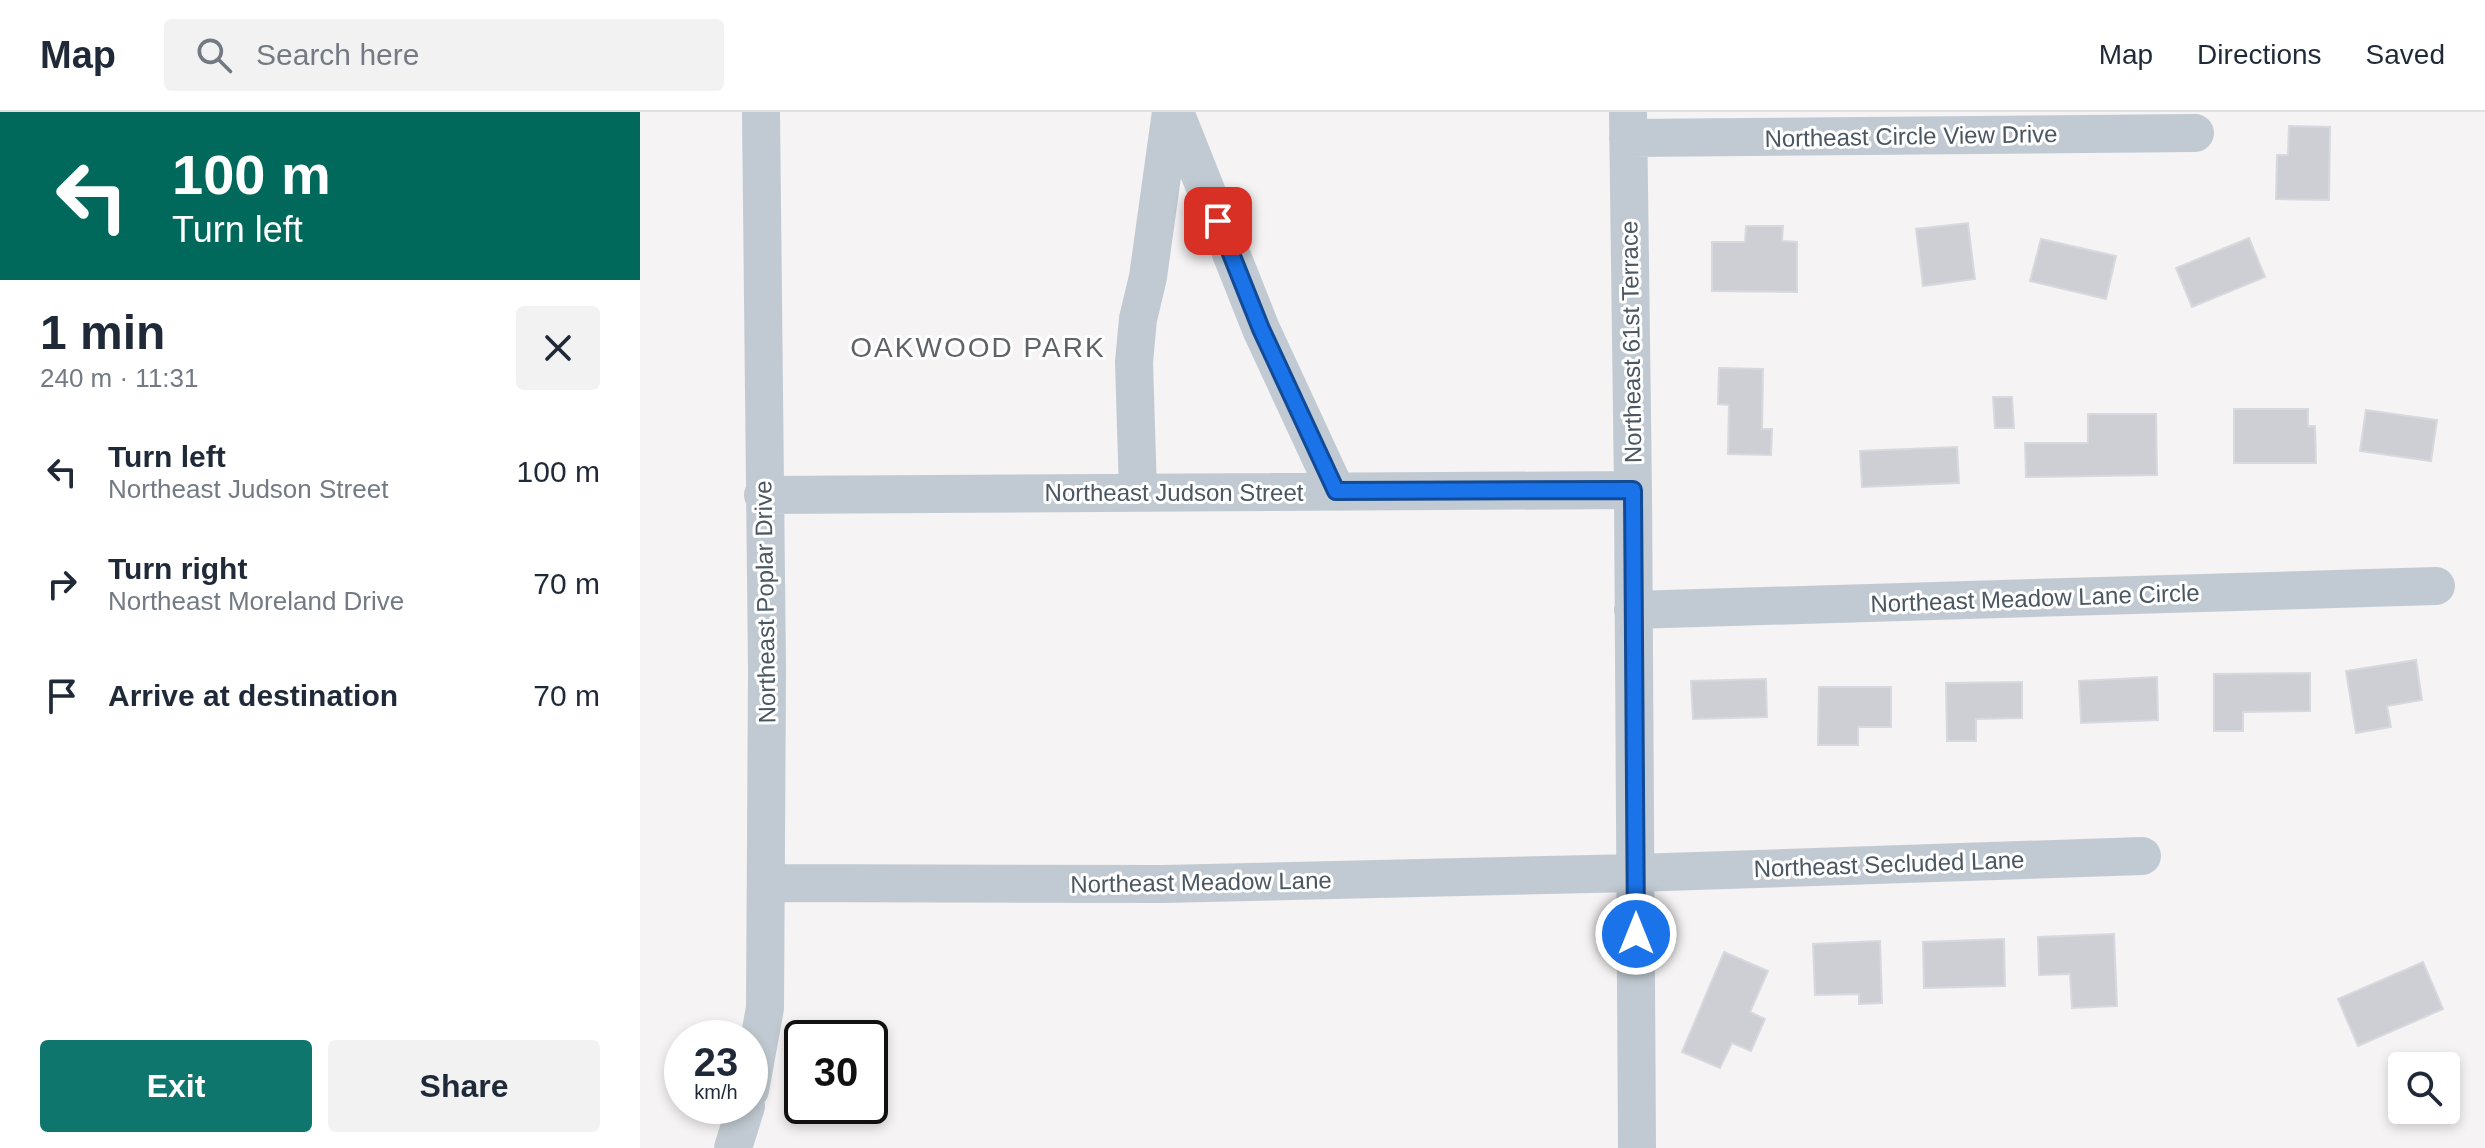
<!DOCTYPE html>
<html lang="en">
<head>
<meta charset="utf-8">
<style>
	:root { --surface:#fff; --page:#f2f2f3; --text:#1f2937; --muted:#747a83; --line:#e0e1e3; --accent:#0f766e }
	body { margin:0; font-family:Helvetica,sans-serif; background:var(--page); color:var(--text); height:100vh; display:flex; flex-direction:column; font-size:30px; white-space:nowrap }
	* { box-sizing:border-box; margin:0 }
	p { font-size:26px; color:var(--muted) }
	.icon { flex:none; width:44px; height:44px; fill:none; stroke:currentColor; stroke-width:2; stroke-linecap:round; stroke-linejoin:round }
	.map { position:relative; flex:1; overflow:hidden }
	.details { display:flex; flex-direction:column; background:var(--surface); width:640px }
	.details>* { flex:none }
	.top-card { background:#00695c; color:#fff; overflow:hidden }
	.controls { position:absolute; left:1748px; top:940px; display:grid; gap:16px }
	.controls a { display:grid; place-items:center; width:72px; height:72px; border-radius:8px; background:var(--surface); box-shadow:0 4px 12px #0003; font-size:40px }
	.speed { position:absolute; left:24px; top:908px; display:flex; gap:16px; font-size:40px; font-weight:700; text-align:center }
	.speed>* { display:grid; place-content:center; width:104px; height:104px; border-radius:50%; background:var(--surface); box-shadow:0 4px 12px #0003; line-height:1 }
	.speed small { font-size:20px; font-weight:400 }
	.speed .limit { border:4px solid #111; border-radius:12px; background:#fff; color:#111 }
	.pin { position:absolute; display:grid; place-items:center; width:68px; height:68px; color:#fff; margin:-34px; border-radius:16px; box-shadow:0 4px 12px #0006 }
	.me { position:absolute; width:88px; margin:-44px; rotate:0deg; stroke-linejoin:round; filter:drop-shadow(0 0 6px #0008) }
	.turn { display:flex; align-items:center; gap:28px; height:168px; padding:0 40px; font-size:36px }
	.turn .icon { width:104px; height:104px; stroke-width:2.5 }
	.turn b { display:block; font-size:56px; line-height:68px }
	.round { display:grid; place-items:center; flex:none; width:84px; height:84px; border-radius:8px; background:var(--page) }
	.summary { display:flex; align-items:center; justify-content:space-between; height:136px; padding:0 40px }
	h1 { font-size:48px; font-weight:800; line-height:60px }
	.button { display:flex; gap:16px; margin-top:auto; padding:16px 40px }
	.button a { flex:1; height:92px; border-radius:8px; background:var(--accent); color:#fff; font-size:32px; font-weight:800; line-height:92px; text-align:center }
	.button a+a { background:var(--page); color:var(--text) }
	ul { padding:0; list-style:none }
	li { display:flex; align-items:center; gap:24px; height:112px; padding:0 40px }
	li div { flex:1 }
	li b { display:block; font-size:30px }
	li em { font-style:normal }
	header { display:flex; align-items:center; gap:48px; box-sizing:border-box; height:112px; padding:0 40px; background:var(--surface); border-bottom:2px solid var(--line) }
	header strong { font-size:38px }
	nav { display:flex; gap:44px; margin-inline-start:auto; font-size:28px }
	.search { width:560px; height:72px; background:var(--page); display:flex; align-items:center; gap:20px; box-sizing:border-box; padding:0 28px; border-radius:8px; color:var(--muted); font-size:30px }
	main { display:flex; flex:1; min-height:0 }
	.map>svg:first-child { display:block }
	.building { fill:#cdcfd5; stroke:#d7d9de; stroke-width:2 }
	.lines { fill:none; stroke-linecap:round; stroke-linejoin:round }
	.minor { stroke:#c1cad2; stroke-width:38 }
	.route-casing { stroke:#114b97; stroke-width:20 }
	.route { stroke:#1a73e8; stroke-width:14 }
	.labels { text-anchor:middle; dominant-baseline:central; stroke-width:6; stroke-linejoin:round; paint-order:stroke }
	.street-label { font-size:24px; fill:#4a5661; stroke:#fff }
	.quarter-label { font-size:28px; letter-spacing:2px; fill:#5f6368; stroke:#fff }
</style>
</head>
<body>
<header>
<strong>Map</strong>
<div class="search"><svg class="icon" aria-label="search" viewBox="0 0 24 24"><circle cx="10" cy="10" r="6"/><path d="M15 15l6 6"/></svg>Search here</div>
<nav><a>Map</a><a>Directions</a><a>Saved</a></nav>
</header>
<main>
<section class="details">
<div class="top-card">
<div class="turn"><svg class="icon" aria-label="left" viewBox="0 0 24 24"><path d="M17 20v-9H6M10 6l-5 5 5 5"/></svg><div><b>100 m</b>Turn left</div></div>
</div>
<div class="summary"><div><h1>1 min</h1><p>240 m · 11:31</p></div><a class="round"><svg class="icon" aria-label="close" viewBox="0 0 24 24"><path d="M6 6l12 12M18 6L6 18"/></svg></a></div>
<ul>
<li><svg class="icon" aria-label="left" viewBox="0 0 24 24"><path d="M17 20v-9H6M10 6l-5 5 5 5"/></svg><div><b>Turn left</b><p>Northeast Judson Street</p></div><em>100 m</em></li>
<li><svg class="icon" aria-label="right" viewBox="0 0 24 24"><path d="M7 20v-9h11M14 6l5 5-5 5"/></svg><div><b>Turn right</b><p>Northeast Moreland Drive</p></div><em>70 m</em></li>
<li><svg class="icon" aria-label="arrive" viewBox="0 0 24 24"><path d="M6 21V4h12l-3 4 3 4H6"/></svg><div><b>Arrive at destination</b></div><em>70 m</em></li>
</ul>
<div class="button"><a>Exit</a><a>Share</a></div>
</section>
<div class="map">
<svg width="1845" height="1036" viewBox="0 0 1845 1036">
	<rect width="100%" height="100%" fill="#f5f3f3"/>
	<path class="building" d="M1649 14 1690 15 1689 88 1636 87 1637 43H1648Z
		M1328 111 1335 167 1283 174 1276 117Z
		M1106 114H1143L1142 129 1157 130V180L1072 179V130H1105Z
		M1609 126 1625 165 1552 195 1536 156Z
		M1401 127 1476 144 1466 187 1390 169Z
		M1079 256 1123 257 1122 317H1132L1131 343 1088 342 1089 293 1078 292Z
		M1353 285H1372L1374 316H1355Z
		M1594 297H1668V314H1675L1676 351H1594Z
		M1726 298 1797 308 1791 349 1720 339Z
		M1448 302H1516L1517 363 1386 365 1385 331H1448Z
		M1317 335 1319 371 1222 375 1220 339Z
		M1776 548 1782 588 1747 594 1751 615 1716 621 1706 559Z
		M1670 561V599L1603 600V619H1574V562Z
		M1517 565 1518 608 1441 611 1439 569Z
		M1126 567 1127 605 1053 607 1051 569Z
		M1382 570V606L1336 607V629H1307L1306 571Z
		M1179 575H1251V615H1218V633H1178Z
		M1474 822 1477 894 1432 896 1430 862 1399 863 1398 825Z
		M1364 827 1365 874 1284 876 1283 830Z
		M1240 829 1242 891 1219 892V882L1175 883 1173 832Z
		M1084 840 1128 859 1110 900 1125 907 1111 939 1092 931 1080 956 1042 940Z
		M1783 850 1803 897 1718 934 1698 887Z"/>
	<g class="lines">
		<path class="minor" d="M535 0 621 217 696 379
			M988 0 993 378 997 1036
			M988 26 1555 21
			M498 380 494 250 498 207 508 165 531 0
			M123 383 993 378
			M993 498 1796 474
			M126 771 523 772 995 761 1502 744
			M110 978 125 896 127 558 121 0
			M93 1036 106 994"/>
	</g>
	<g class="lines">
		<defs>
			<path id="route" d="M578 109 621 217 696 379 993 378 996 822"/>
		</defs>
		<use href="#route" class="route-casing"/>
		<use href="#route" class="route"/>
	</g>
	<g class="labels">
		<g class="street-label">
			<text transform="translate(1271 24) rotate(-1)">Northeast Circle View Drive</text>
			<text transform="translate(991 230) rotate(-91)">Northeast 61st Terrace</text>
			<text x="534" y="380">Northeast Judson Street</text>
			<text transform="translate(1395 486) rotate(-2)">Northeast Meadow Lane Circle</text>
			<text transform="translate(125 490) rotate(-91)">Northeast Poplar Drive</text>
			<text transform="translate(1249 752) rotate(-2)">Northeast Secluded Lane</text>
			<text transform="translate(561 770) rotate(-1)">Northeast Meadow Lane</text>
		</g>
		<g class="quarter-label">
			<text x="338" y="235">OAKWOOD PARK</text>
		</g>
	</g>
</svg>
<div class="controls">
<a><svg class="icon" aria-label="search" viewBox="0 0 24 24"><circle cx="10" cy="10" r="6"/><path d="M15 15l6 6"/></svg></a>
</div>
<div class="speed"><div>23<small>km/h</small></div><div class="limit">30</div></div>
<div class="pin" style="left:578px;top:109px;background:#d93025"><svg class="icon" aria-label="arrive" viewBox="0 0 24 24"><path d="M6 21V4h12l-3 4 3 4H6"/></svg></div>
<svg class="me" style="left:996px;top:822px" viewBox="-20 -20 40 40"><circle r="17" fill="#1a73e8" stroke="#fff" stroke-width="3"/><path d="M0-11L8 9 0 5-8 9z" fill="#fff"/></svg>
</div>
</main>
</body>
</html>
